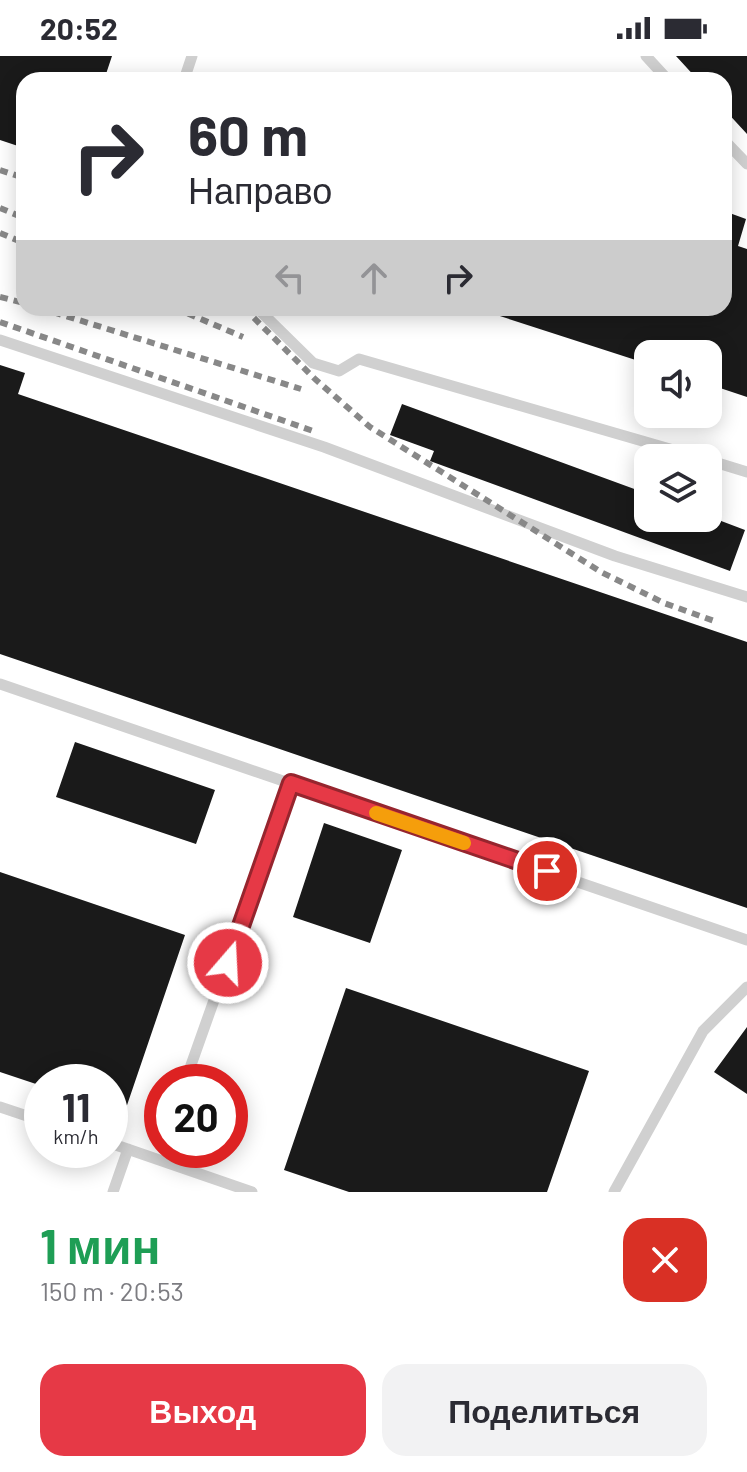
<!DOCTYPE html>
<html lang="ru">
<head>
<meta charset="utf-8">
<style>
	:root { --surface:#fff; --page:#f2f2f3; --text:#2b2b33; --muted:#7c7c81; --accent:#e63946 }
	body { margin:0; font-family:Barlow,sans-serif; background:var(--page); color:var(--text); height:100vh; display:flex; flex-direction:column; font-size:30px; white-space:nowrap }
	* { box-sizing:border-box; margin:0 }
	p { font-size:26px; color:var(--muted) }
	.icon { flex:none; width:44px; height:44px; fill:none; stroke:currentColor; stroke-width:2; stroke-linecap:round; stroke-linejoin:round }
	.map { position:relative; height:1136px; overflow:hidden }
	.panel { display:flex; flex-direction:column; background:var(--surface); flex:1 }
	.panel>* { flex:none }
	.guide { position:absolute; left:16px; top:16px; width:716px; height:244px; border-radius:24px; box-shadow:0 4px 20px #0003; background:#fff; color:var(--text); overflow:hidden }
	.controls { position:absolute; left:634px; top:284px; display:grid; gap:16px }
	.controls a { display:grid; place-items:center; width:88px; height:88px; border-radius:16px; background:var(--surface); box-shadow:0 4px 20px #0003; font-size:40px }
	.speed { position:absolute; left:24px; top:1008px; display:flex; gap:16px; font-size:40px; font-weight:700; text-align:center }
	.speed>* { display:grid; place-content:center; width:104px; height:104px; border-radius:50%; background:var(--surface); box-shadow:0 4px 20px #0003; line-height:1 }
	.speed small { font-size:20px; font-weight:400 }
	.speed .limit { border:12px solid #d22; background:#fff; color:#111 }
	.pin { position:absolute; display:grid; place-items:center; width:68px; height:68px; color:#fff; margin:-34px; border:4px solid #fff; border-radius:50%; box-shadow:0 2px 8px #0007 }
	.me { position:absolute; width:88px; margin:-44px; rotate:19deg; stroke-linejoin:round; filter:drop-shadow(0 0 6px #0008) }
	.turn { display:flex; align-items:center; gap:28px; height:168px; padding:0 40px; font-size:36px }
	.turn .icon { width:104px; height:104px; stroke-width:2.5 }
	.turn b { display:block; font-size:56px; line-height:68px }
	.lanes { display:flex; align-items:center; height:76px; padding:0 40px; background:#0003; justify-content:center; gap:40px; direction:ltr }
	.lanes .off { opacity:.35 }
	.round { display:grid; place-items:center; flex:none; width:84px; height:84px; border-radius:24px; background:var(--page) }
	.overview { display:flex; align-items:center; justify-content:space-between; height:136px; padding:0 40px }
	h1 { font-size:48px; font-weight:700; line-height:60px; color:#1e9e55 }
	.cta { display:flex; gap:16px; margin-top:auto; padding:16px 40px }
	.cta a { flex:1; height:92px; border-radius:24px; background:var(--accent); color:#fff; font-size:32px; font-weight:700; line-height:92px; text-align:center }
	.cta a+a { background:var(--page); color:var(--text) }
	.status { display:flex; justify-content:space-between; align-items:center; height:56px; padding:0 40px; background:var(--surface); direction:ltr }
	.status svg { height:22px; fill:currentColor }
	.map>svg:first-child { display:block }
	.building { fill:#1a1a1a }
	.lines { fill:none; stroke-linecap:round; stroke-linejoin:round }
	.service { stroke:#d0d0d0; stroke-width:11 }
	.rail { stroke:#888; stroke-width:6; stroke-dasharray:8 6; stroke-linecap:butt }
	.route-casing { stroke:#96252e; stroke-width:20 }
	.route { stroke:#e63946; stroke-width:14 }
	.slow { stroke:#f59e0b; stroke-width:14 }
</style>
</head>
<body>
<div class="status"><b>20:52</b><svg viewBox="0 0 49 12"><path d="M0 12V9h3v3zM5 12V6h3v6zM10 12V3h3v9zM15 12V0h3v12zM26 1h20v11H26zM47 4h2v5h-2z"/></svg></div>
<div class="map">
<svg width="747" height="1136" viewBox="0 0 747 1136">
	<rect width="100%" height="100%" fill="#fff"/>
	<path class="building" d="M0 0H112L104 24H24V92L0 84Z
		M676 0H747V78L724 53V24H698Z
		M724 155 746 163 738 190 747 193V341L708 328V298H648V308L478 253 724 252Z
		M0 309 25 317 18 338 747 586V852L0 598Z
		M402 348 648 438V462L708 460 745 474 730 515 430 405 434 395 390 379Z
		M75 686 215 734 196 788 56 741Z
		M324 767 402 794 370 887 293 861Z
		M0 816 185 879 124 1058 110 1053V1026H42V1030L0 1016Z
		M346 932 589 1015 547 1136H349L284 1114Z
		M747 971V1038L714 1016Z"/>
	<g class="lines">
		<path class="service" d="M646 0 668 24
			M184 24 192 0
			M724 84 747 108
			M257 252 313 307 339 315 359 303 701 402
			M0 284 324 391 615 500 747 541
			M708 404 747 416
			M0 628 747 884
			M185 1026 291 727
			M0 1051 42 1065
			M110 1087 252 1136
			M113 1136 128 1093
			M614 1136 703 975 747 931"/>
		<path class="rail" d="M0 114 24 122
			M0 152 24 162
			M0 177 24 187
			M0 241 24 247
			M40 252 301 333
			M175 252 243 281
			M244 252 315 323 370 371 601 516 664 547 717 566
			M0 266 316 376"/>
	</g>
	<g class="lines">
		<defs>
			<path id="route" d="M228 907 291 727 547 815"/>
		</defs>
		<use href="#route" class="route-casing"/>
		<use href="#route" class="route"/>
		<path class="slow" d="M376 757 464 787"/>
	</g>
</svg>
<div class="controls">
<a><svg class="icon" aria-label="sound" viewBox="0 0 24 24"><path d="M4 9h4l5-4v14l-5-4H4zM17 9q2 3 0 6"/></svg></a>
<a><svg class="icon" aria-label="layers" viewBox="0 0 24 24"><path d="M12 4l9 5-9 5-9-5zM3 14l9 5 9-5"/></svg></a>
</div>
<div class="speed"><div>11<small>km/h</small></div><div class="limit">20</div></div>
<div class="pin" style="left:547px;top:815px;background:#d93025"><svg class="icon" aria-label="arrive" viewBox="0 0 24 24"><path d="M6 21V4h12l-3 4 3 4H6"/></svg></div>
<svg class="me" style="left:228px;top:907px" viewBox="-20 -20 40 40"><circle r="17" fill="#e63946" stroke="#fff" stroke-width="3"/><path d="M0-11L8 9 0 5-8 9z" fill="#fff"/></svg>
<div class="guide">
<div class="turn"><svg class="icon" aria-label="right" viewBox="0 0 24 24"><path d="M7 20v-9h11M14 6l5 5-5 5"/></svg><div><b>60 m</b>Направо</div></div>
<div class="lanes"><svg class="icon off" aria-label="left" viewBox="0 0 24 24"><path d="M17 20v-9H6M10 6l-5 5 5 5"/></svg><svg class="icon off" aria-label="ahead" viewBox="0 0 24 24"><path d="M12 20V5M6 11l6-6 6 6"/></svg><svg class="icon" aria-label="right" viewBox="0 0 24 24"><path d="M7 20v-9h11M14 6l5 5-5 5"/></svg></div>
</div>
</div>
<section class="panel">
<div class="overview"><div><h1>1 мин</h1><p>150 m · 20:53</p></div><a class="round" style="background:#d93025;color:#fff"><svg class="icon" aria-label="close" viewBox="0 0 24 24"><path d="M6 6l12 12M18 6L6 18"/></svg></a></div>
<div class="cta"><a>Выход</a><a>Поделиться</a></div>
</section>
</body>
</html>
